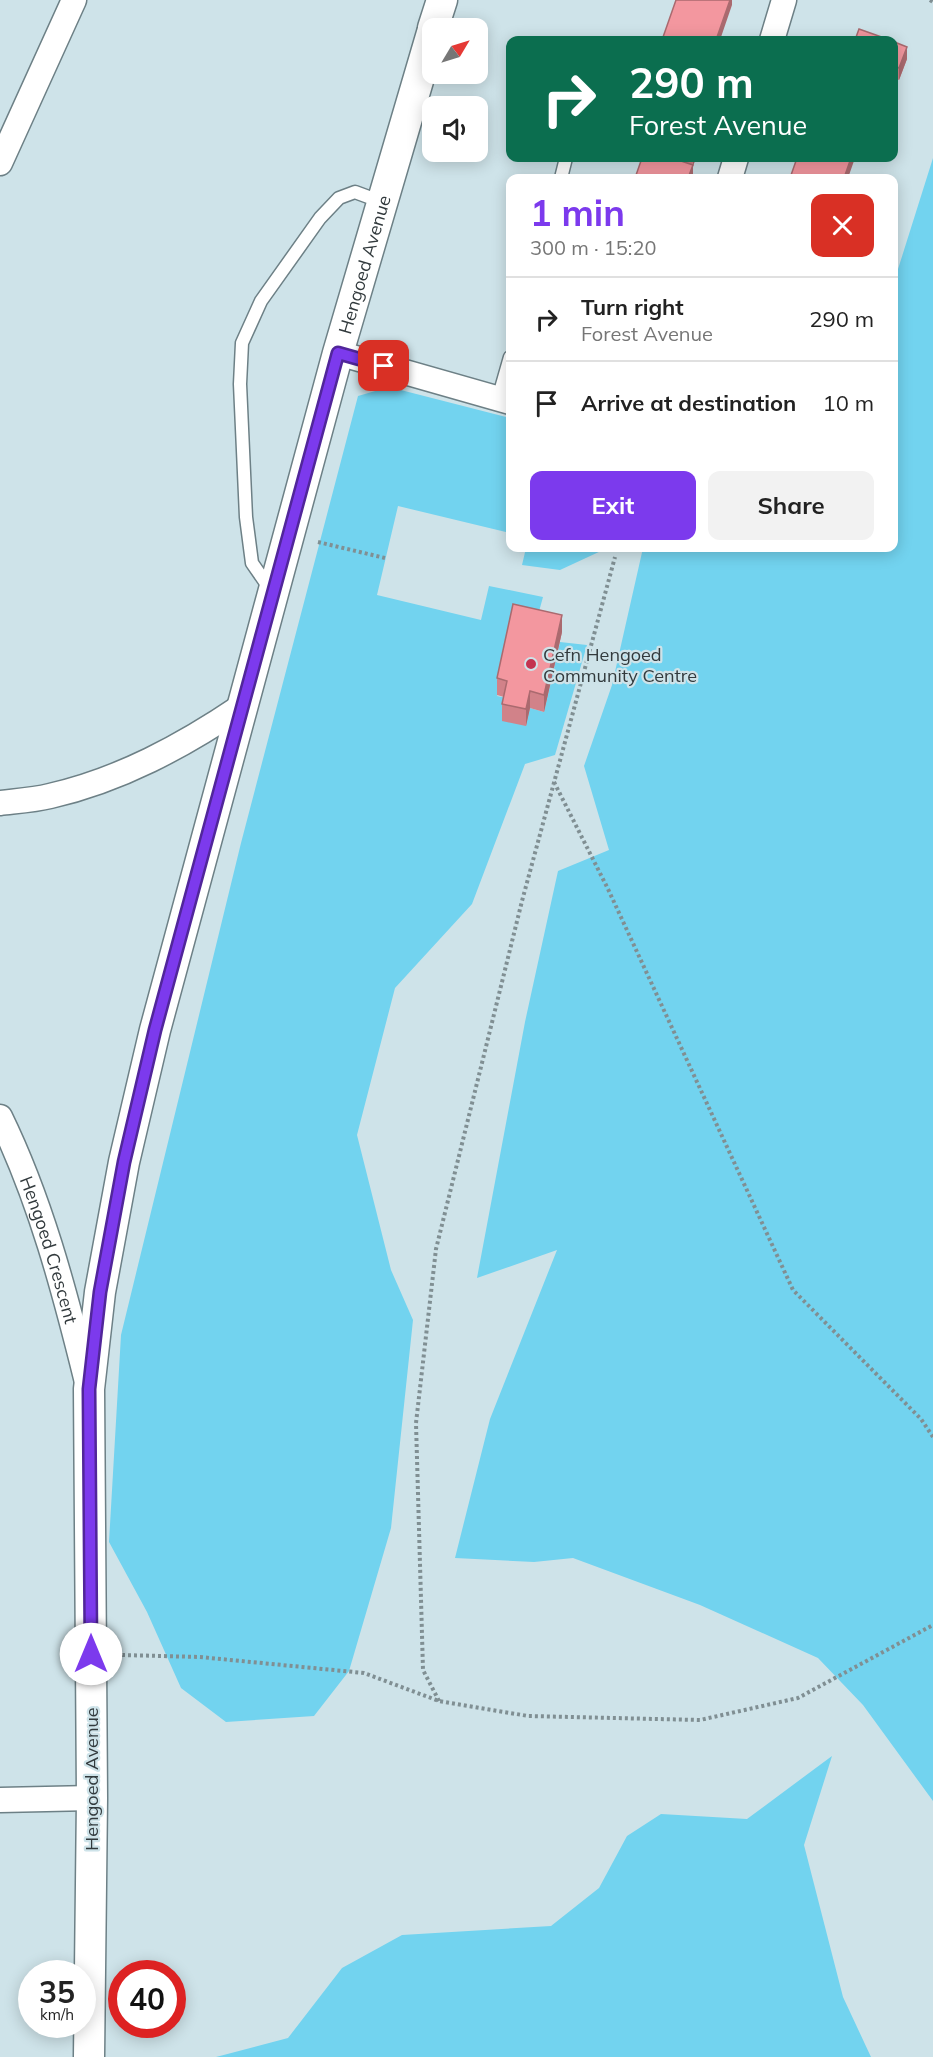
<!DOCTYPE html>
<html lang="en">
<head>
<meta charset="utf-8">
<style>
	:root { --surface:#fff; --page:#f2f2f2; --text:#222; --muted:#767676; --line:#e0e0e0; --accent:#7c3aed }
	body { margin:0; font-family:Mulish,sans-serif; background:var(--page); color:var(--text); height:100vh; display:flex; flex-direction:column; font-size:22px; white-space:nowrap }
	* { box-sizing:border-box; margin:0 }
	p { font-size:20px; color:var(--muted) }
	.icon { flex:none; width:33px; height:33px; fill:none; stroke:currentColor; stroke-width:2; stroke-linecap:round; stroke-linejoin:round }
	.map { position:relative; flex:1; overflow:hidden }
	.sheet { position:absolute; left:506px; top:174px; width:392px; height:378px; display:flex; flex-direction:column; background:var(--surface); border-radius:12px; box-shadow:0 3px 15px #0003 }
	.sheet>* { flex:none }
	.guide { position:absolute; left:506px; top:36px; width:392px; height:126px; border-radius:12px; box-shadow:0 3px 15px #0003; background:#0b6e4f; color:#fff; overflow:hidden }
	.needle { width:39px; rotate:52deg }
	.controls { position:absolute; left:422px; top:18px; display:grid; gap:12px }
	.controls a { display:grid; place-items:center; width:66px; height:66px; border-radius:12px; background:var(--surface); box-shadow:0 3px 15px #0003; font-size:30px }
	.speed { position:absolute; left:18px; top:1960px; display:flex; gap:12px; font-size:30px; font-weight:700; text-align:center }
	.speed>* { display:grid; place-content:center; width:78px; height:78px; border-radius:50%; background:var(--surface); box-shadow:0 3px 15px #0003; line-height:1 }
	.speed small { font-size:15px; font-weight:400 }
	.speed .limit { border:9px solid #d22; background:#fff; color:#111 }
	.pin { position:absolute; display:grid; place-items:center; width:51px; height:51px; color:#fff; margin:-26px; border-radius:12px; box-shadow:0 3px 9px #0006 }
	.me { position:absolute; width:66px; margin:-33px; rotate:0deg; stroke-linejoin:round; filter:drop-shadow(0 0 4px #0008) }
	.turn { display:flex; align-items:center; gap:21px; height:126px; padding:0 24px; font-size:27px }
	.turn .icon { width:78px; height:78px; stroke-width:2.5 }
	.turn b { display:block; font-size:42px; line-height:51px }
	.round { display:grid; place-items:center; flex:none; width:63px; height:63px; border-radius:12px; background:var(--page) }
	.overview { display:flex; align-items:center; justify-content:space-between; height:102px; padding:0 24px }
	h1 { font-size:36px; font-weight:700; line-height:45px; color:var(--accent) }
	.primary-button { display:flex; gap:12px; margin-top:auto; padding:12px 24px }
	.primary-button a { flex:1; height:69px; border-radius:12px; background:var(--accent); color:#fff; font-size:24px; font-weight:700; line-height:69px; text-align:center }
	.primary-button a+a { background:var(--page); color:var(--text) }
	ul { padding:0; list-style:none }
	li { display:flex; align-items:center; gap:18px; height:84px; padding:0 24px; border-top:2px solid var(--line) }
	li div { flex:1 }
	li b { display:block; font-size:22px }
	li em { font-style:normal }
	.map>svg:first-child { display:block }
	.green { fill:#72d3ef }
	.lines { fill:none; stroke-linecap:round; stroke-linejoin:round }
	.service-casing { stroke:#6d8086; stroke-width:15 }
	.minor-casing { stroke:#6d8086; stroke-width:27 }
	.tertiary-casing { stroke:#6d8086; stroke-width:33 }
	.path { stroke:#808f93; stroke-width:4; stroke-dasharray:3 3; stroke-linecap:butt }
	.service { stroke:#fff; stroke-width:12 }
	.minor { stroke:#fff; stroke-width:24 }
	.tertiary { stroke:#fff; stroke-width:30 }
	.wall { fill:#d18289 }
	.shaded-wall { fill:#aa6a6f }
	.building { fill:#f3979f; stroke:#aa6a6f; stroke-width:1.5 }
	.route-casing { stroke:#51269a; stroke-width:15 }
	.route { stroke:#7c3aed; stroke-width:10 }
	.poi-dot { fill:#c3334f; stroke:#cee3e9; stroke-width:2 }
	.labels { text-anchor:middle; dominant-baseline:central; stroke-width:4.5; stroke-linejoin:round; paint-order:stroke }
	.street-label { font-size:18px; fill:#323a3d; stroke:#cee3e9 }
	.poi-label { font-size:18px; fill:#323a3d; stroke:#cee3e9; text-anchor:start }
</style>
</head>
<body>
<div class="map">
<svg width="933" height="2057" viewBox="0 0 933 2057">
	<rect width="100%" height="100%" fill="#cee3e9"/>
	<path class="green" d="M933 158V1801L863 1705 818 1658 700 1605 573 1558 534 1562 455 1558 490 1419 557 1250 477 1278 525 1022 558 871 609 850 584 766 612 685 643 548H892L893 285Z
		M389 387 510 418V533L398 506 377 595 481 620 489 586 543 597 535 626 497 696 507 698 526 726 530 708 544 712 560 642 587 645 555 755 525 764 472 904 395 988 357 1135 391 1270 413 1320 391 1528 349 1671 314 1716 226 1722 181 1688 147 1612 109 1542 121 1335 241 843 358 396Z
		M526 548H602L601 551 560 570 522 565Z
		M832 1756 804 1845 843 1997 871 2057H216L288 2038 342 1968 402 1935 551 1926 599 1888 627 1836 661 1814 747 1819Z"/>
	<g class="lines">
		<defs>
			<path id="service" d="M561 178 566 158
				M498 399 510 357
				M270 589 252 563 246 517 240 384 242 343 261 301 320 218 339 198 355 192 382 202"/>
			<g id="minor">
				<path d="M772 40 784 0"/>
				<path d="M0 163 74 0"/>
				<path d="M730 178 736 158"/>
				<path d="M338 353 510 402"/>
				<path d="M0 803C17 801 34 800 50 796 120 780 183 746 242 706"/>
				<path id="s1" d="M0 1117C40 1199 64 1289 86 1378"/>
				<path d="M0 1800 92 1798"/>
			</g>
			<g id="tertiary">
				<path d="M433 28 442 0"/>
				<path id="s2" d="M89 2057 92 1798 89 1389 100 1292 124 1162 155 1030 338 353 432 33"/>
			</g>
		</defs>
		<use href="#service" class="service-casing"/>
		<use href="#minor" class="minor-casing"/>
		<use href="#tertiary" class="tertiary-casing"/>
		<path class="path" d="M930 0 933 2
			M318 542 385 558
			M554 782 608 889 793 1290 921 1419 933 1437
			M122 1655 200 1657 364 1673 439 1701 528 1716 700 1720 798 1698 933 1625
			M439 1701 423 1670 416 1423 436 1249 522 901 615 557"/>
		<use href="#service" class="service"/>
		<use href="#minor" class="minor"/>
		<use href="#tertiary" class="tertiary"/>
	</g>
	<path class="wall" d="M892 41 907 59 899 80 892 77Z
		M642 158H696L693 166V177Z
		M562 632 544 712 530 708 526 726 502 721V704L504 697 497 695V678Z"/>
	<path class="shaded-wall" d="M730 0H732V5L720 40H716Z
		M907 47V59L899 80V68Z
		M693 158H696L693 166Z
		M851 158H855L848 178H844Z
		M693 165V177L692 178H688Z
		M562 615V632L544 712V695Z
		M530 691V708L526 726V709Z"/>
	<path class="building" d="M676 0H730L716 40H662Z
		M859 29 890 40H855Z
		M892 41 907 47 899 68 892 65Z
		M642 158H672L693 165 688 178H635Z
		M797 158H851L844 178H790Z
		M513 604 562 615 544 695 530 691 526 709 502 704 507 681 497 678Z"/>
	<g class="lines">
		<defs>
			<path id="route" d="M91 1654 89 1389 100 1292 124 1162 155 1030 338 353 384 366"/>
		</defs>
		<use href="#route" class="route-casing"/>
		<use href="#route" class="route"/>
	</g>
	<circle class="poi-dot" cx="531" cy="664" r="6"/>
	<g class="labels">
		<g class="street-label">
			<text stroke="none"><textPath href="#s2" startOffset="1827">Hengoed Avenue</textPath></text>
			<text stroke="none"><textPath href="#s1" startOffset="142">Hengoed Crescent</textPath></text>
			<text transform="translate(91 1779) rotate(-90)">Hengoed Avenue</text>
		</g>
		<g class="poi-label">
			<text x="543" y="654">Cefn Hengoed<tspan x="543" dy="21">Community Centre</tspan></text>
		</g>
	</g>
</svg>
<div class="controls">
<a><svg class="needle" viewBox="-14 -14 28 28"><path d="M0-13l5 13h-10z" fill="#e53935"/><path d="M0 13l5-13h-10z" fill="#767676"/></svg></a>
<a><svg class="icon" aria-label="sound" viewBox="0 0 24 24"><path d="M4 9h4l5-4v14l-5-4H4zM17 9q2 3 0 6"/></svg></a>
</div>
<div class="speed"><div>35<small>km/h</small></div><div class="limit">40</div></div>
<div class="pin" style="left:384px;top:366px;background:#d93025"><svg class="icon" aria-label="arrive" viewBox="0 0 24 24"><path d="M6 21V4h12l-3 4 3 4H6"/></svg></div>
<svg class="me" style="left:91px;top:1654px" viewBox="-20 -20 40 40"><circle r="19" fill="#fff"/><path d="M0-13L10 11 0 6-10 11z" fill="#7c3aed"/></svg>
<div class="guide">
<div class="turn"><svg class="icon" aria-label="right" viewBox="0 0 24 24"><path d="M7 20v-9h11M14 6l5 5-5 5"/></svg><div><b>290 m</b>Forest Avenue</div></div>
</div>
<section class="sheet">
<div class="overview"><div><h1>1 min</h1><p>300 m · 15:20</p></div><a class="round" style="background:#d93025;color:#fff"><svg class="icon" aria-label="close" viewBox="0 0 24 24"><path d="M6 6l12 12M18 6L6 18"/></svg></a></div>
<ul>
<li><svg class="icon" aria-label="right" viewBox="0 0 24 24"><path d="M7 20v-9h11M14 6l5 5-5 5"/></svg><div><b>Turn right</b><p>Forest Avenue</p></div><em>290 m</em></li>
<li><svg class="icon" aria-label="arrive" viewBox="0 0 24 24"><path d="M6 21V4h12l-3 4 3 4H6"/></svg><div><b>Arrive at destination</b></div><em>10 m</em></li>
</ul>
<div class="primary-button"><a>Exit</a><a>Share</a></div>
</section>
</div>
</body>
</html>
